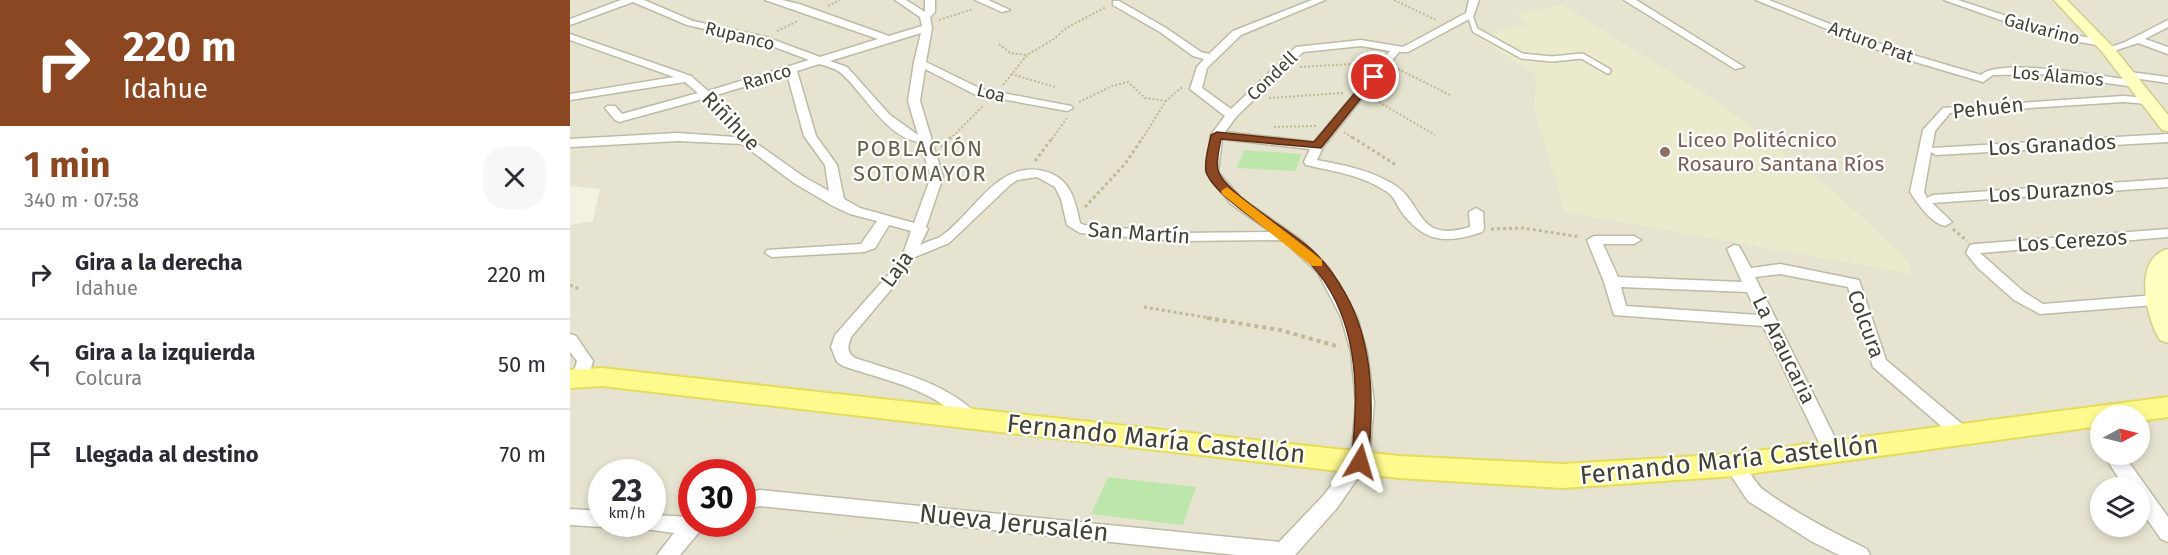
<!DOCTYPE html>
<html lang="es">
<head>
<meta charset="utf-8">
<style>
	:root { --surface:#fff; --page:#f7f7f7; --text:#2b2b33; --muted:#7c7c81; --line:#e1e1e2; --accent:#8a4722 }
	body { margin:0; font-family:"Fira Sans",sans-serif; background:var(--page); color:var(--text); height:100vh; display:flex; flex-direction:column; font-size:22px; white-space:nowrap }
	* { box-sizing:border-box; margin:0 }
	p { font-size:20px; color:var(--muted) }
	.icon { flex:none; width:33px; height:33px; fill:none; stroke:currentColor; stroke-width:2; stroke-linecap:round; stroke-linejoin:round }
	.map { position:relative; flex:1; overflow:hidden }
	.sheet { display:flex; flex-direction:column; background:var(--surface); width:570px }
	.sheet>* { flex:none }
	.top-card { background:#8a4722; color:#fff; overflow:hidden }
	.needle { width:39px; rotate:83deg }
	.buttons { position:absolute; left:1520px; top:405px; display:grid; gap:12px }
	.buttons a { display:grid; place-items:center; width:60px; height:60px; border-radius:50%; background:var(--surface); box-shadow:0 3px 9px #0003; font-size:30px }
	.speed { position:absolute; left:18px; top:459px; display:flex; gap:12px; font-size:30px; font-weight:700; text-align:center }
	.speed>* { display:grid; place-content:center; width:78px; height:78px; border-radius:50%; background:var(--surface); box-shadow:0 3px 9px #0003; line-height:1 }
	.speed small { font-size:15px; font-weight:400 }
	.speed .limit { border:9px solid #d22; background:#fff; color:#111 }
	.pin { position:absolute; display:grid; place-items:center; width:51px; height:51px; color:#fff; margin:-26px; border:3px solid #fff; border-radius:50%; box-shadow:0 2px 6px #0007 }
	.me { position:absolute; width:66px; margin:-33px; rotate:7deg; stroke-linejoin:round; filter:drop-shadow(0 0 4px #0008) }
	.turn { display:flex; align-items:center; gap:21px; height:126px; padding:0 24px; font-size:27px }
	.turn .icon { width:78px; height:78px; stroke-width:2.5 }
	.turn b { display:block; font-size:42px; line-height:51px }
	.round { display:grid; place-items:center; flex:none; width:63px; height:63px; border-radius:24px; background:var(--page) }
	.head { display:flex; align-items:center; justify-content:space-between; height:102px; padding:0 24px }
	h1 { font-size:36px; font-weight:700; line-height:45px; color:var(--accent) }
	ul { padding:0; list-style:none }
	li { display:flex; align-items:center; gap:18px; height:90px; padding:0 24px; border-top:2px solid var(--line) }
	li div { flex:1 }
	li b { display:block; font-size:22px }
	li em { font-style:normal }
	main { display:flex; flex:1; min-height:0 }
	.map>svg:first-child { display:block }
	.residential { fill:#e6e4d0; fill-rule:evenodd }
	.education { fill:#ebeacc }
	.green { fill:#bde7aa }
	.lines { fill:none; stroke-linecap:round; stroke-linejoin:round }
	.lane-casing { stroke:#bdbaa5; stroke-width:8 }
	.street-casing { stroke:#bdbaa5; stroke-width:3 }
	.secondary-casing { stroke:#cfce8f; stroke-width:3 }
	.primary-casing { stroke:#e5dc5d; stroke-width:4 }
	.path-far2 { stroke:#bfba96; stroke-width:2; stroke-dasharray:2 2; stroke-linecap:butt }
	.path-far1 { stroke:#bfba96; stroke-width:3; stroke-dasharray:3 3; stroke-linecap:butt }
	.path { stroke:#bfba96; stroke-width:4; stroke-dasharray:4 4; stroke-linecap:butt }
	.lane { stroke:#fff; stroke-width:5 }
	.street { fill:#fff; fill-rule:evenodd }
	.secondary { fill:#ffffbf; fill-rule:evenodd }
	.primary { fill:#fffa8e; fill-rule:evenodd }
	.route { fill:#8a4722; stroke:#5a2e16; stroke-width:1.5 }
	.slow { fill:#f59e0b }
	.education-dot { fill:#8d6e63; stroke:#fff; stroke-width:2 }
	.labels { text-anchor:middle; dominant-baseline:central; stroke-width:4.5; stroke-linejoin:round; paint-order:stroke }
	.far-street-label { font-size:18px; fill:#434133; stroke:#fff }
	.street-label { font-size:21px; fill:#434133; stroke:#fff }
	.education-label { font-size:21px; fill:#785e54; stroke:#fff; text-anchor:start }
	.neighbourhood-label { font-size:22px; letter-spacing:1.5px; fill:#66614a; stroke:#fff }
	.near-street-label { font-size:26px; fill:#434133; stroke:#fff }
</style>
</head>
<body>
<main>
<section class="sheet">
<div class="top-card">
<div class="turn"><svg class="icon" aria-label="right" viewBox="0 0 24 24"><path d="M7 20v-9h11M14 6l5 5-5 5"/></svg><div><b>220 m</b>Idahue</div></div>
</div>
<div class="head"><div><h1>1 min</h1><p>340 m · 07:58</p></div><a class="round"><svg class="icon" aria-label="close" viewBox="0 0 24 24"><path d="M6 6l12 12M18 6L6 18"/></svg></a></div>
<ul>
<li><svg class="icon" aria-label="right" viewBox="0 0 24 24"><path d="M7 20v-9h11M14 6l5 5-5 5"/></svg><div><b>Gira a la derecha</b><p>Idahue</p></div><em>220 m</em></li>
<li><svg class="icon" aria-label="left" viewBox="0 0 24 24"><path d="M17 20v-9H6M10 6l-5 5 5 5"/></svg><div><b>Gira a la izquierda</b><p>Colcura</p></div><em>50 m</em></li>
<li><svg class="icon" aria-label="arrive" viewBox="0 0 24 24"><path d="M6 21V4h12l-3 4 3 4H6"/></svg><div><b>Llegada al destino</b></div><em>70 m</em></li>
</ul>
</section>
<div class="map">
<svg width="1598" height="555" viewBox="0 0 1598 555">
	<rect width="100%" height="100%" fill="#f2f1e2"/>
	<path class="residential" d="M0 0H1598V555H0V225L23 221 30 189 0 186ZM1530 416H1569V454H1530ZM32 472H82V524H32ZM122 472H172V524H122ZM1530 488H1569V526H1530Z"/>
	<path class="education" d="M992 5 1152 105 1269 196 1338 261 1342 274 995 212 964 108 967 75 906 36 958 24 946 14Z"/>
	<path class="green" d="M674 150 731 154 726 171 667 168Z
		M538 477 626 487 613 525 521 514Z"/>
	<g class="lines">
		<defs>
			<path id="lane" d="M900 15 905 30 952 56 982 59 1012 56 1038 71"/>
			<path id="street" d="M51 0H74L123 21 196 37 250 57 308 39 195 0H212L229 4 319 36 352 26 350 17 325 0H336L355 12V0H365V12L360 17 362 28 356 62 411 89 501 106 503 108 497 111 404 94 355 69 350 101 373 177 356 227 358 229 350 245C356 242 362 240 368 238 402 218 425 160 473 171 500 177 505 199 510 223L514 225 610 233 701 232 661 204 636 172 641 135 655 116 620 89 627 67 634 59 623 56 590 32 543 5V1H549L596 28 631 52 639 54 663 31 742 0H755L671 35 637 68 632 88 661 109 726 47 791 40 833 47 896 13 899 0H909L903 17 838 52H829L753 147 747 160C773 165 800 170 823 184 854 202 845 244 900 227L899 212 906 208 913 212 914 229 912 232C877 244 854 243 831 211 825 202 824 195 814 190 791 175 762 171 736 165L734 162 740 149 652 139 648 172 671 198 731 240 759 268 787 317 797 352 804 402 799 462 767 508 725 555H667L190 506 172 510V494L190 490 709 542 753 496 781 460 786 402 781 352 771 317 748 273 713 240 610 241 510 233 497 225 491 199 485 187 467 177 447 180 440 185 379 243 345 257 329 280 281 337C278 346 276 352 285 358 329 373 373 381 407 414L410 419 407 424C392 428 381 410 369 402 340 384 305 377 273 366L267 362 261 347 265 335 319 274 333 254 341 231 319 225 305 248 294 252 202 257 195 253 197 250 291 244 307 221 280 214 263 206 224 183 172 144 108 141 0 147V139L108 133 165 137 133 99 49 122 45 120 35 108 37 106H45L52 114 128 93 115 82 0 100V94L104 77 0 40V34L121 76 138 91 239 60 189 41 117 25 63 2 0 25V19ZM351 33 344 62 338 101 348 135 320 115 277 67 260 61ZM791 46 820 51 744 142 655 132 666 117 733 52ZM249 64C256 66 265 68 271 73 294 93 317 139 350 142L361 177 344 223 290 208 274 199 267 165 246 136 227 71ZM217 74 234 136 255 165 259 191 234 177 179 138 143 96Z
				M405 0H418L440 10 432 12Z
				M1054 0H1066L1174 67 1165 69Z
				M1186 0H1199L1326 50 1411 75C1429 57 1538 77 1566 81L1571 84 1566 87 1470 74 1423 75 1413 82 1318 54Z
				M1374 0H1388L1482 31 1532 40 1537 43 1532 46 1476 36Z
				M1598 20V27L1575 39 1598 47V54L1568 43 1538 53 1533 50 1555 42Z
				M1560 72 1598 77V83L1556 77V73Z
				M1553 96 1579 98 1585 101 1579 104 1553 102 1380 113 1365 131 1362 148 1598 134V142L1366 155 1361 152 1354 192 1357 198 1363 195 1598 179V187L1362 203 1382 222 1375 226C1361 223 1348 204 1340 192L1353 130 1373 108Z
				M1598 229V237L1410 253 1454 292 1473 304 1598 294V304L1470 314 1444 300 1408 268 1396 253 1400 245 1405 244Z
				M1024 236H1064L1071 240 1064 244H1033L1048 277 1172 282 1157 249 1164 245 1169 246 1181 268 1210 264 1289 280 1316 360 1398 429 1401 434 1398 439 1392 441 1386 439 1303 367 1278 287 1210 274 1185 277 1272 452 1270 457 1263 459 1256 457 1193 326 1044 315 1034 282 1017 240ZM1051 287 1177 292 1188 315 1056 306Z
				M0 334 6 336 23 361 17 382H5L2 378 7 361 0 352Z
				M1533 454H1553L1598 517V542L1591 539 1569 508V488H1555Z
				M1163 458C1178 462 1182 482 1195 491 1227 514 1262 532 1297 549L1300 555H1269L1241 541 1178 501 1154 465 1156 460Z
				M0 509 32 511V524H40L32 527 0 525Z
				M82 515 122 517V524H136L110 555H87L104 533 75 529 72 524H82Z"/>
			<path id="secondary" d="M1484 0H1497L1543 47 1598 115V131L1592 130 1533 53Z
				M1598 249V343L1590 340C1576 318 1562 258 1598 249Z"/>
			<path id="primary" d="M32 368 829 456 993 464 1163 454 1598 397V417L1569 421V416H1530V426L1163 476 993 488 829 478 32 386 0 388V370Z"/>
		</defs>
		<use href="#lane" class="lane-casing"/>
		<use href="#street" class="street-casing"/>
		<use href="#secondary" class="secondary-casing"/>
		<use href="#primary" class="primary-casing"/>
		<path class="path-far2" d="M824 0 866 20
			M258 6 270 0
			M369 20 403 9
			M207 31 228 21
			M429 44 440 53 457 55
			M730 67 799 63
			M828 69 882 96
			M441 74 485 87
			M433 85 457 55 484 39 496 28 536 7
			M699 98 773 93
			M802 98 865 135
			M509 102 542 86 558 82 575 98 596 101
			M704 127 746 126
			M774 132 784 139
			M380 139 414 105
			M482 139 497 118
			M572 139 596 101 612 87"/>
		<path class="path-far1" d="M782 137 826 165
			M371 147 381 137
			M465 161 483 137
			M515 207 555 164 573 137
			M921 229 953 228 1010 237
			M1383 229 1397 241
			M0 285 9 289
			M574 307 646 319"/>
		<path class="path" d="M637 318 710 330 770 347"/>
		<use href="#lane" class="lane"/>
		<use href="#street" class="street"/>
		<use href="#secondary" class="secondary"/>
		<use href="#primary" class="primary"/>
	</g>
	<path class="route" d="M800 75 808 77 751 148 651 139C649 149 646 160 648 170 653 192 723 232 742 250 755 262 766 277 775 293 804 344 804 405 798 462L796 467H784L781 462C788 406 790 343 761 292 753 278 744 266 732 256 712 236 642 196 636 171 634 160 639 146 641 135L647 132 744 142Z"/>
	<path class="slow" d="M657 187 752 260V266H742L652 194 651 191Z"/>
	<circle class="education-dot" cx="1095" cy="152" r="6"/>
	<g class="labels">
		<g class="far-street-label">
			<text transform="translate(1472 29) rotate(15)">Galvarino</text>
			<text transform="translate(170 36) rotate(14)">Rupanco</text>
			<text transform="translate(1301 42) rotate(20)">Arturo Prat</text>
			<text transform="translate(702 76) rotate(-44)">Condell</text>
			<text transform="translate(1488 76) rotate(5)">Los Álamos</text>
			<text transform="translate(197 77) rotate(-17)">Ranco</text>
			<text transform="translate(421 93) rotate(14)">Loa</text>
		</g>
		<g class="street-label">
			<text transform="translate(1418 108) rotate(-6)">Pehuén</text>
			<text transform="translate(161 121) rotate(46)">Riñihue</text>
			<text transform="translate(1482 145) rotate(-3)">Los Granados</text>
			<text transform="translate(1481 191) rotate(-4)">Los Duraznos</text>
			<text transform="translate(569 233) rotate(4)">San Martín</text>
			<text transform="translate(1502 241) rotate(-4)">Los Cerezos</text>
			<text transform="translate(327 269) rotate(-54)">Laja</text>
			<text transform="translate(1296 324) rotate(70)">Colcura</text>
			<text transform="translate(1214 350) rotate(64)">La Araucaria</text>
		</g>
		<g class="education-label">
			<text x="1107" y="140">Liceo Politécnico<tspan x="1107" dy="24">Rosauro Santana Ríos</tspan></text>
		</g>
		<g class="neighbourhood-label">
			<text x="350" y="148">POBLACIÓN<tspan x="350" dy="25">SOTOMAYOR</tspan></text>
		</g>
		<g class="near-street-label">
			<text transform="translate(586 439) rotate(6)">Fernando María Castellón</text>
			<text transform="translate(1159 460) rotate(-6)">Fernando María Castellón</text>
			<text transform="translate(444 523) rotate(6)">Nueva Jerusalén</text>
		</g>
	</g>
</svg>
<div class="buttons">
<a><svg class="needle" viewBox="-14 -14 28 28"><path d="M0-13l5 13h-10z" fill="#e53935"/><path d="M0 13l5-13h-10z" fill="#7c7c81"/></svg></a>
<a><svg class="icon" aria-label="layers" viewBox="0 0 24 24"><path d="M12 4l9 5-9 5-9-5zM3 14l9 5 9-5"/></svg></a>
</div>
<div class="speed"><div>23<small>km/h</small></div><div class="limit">30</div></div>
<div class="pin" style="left:804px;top:77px;background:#d93025"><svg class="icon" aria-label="arrive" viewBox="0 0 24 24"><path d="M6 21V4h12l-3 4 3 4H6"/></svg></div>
<svg class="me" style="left:790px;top:462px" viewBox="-20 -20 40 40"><path d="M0-17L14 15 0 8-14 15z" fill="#8a4722" stroke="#fff" stroke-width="4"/></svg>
</div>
</main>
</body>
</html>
